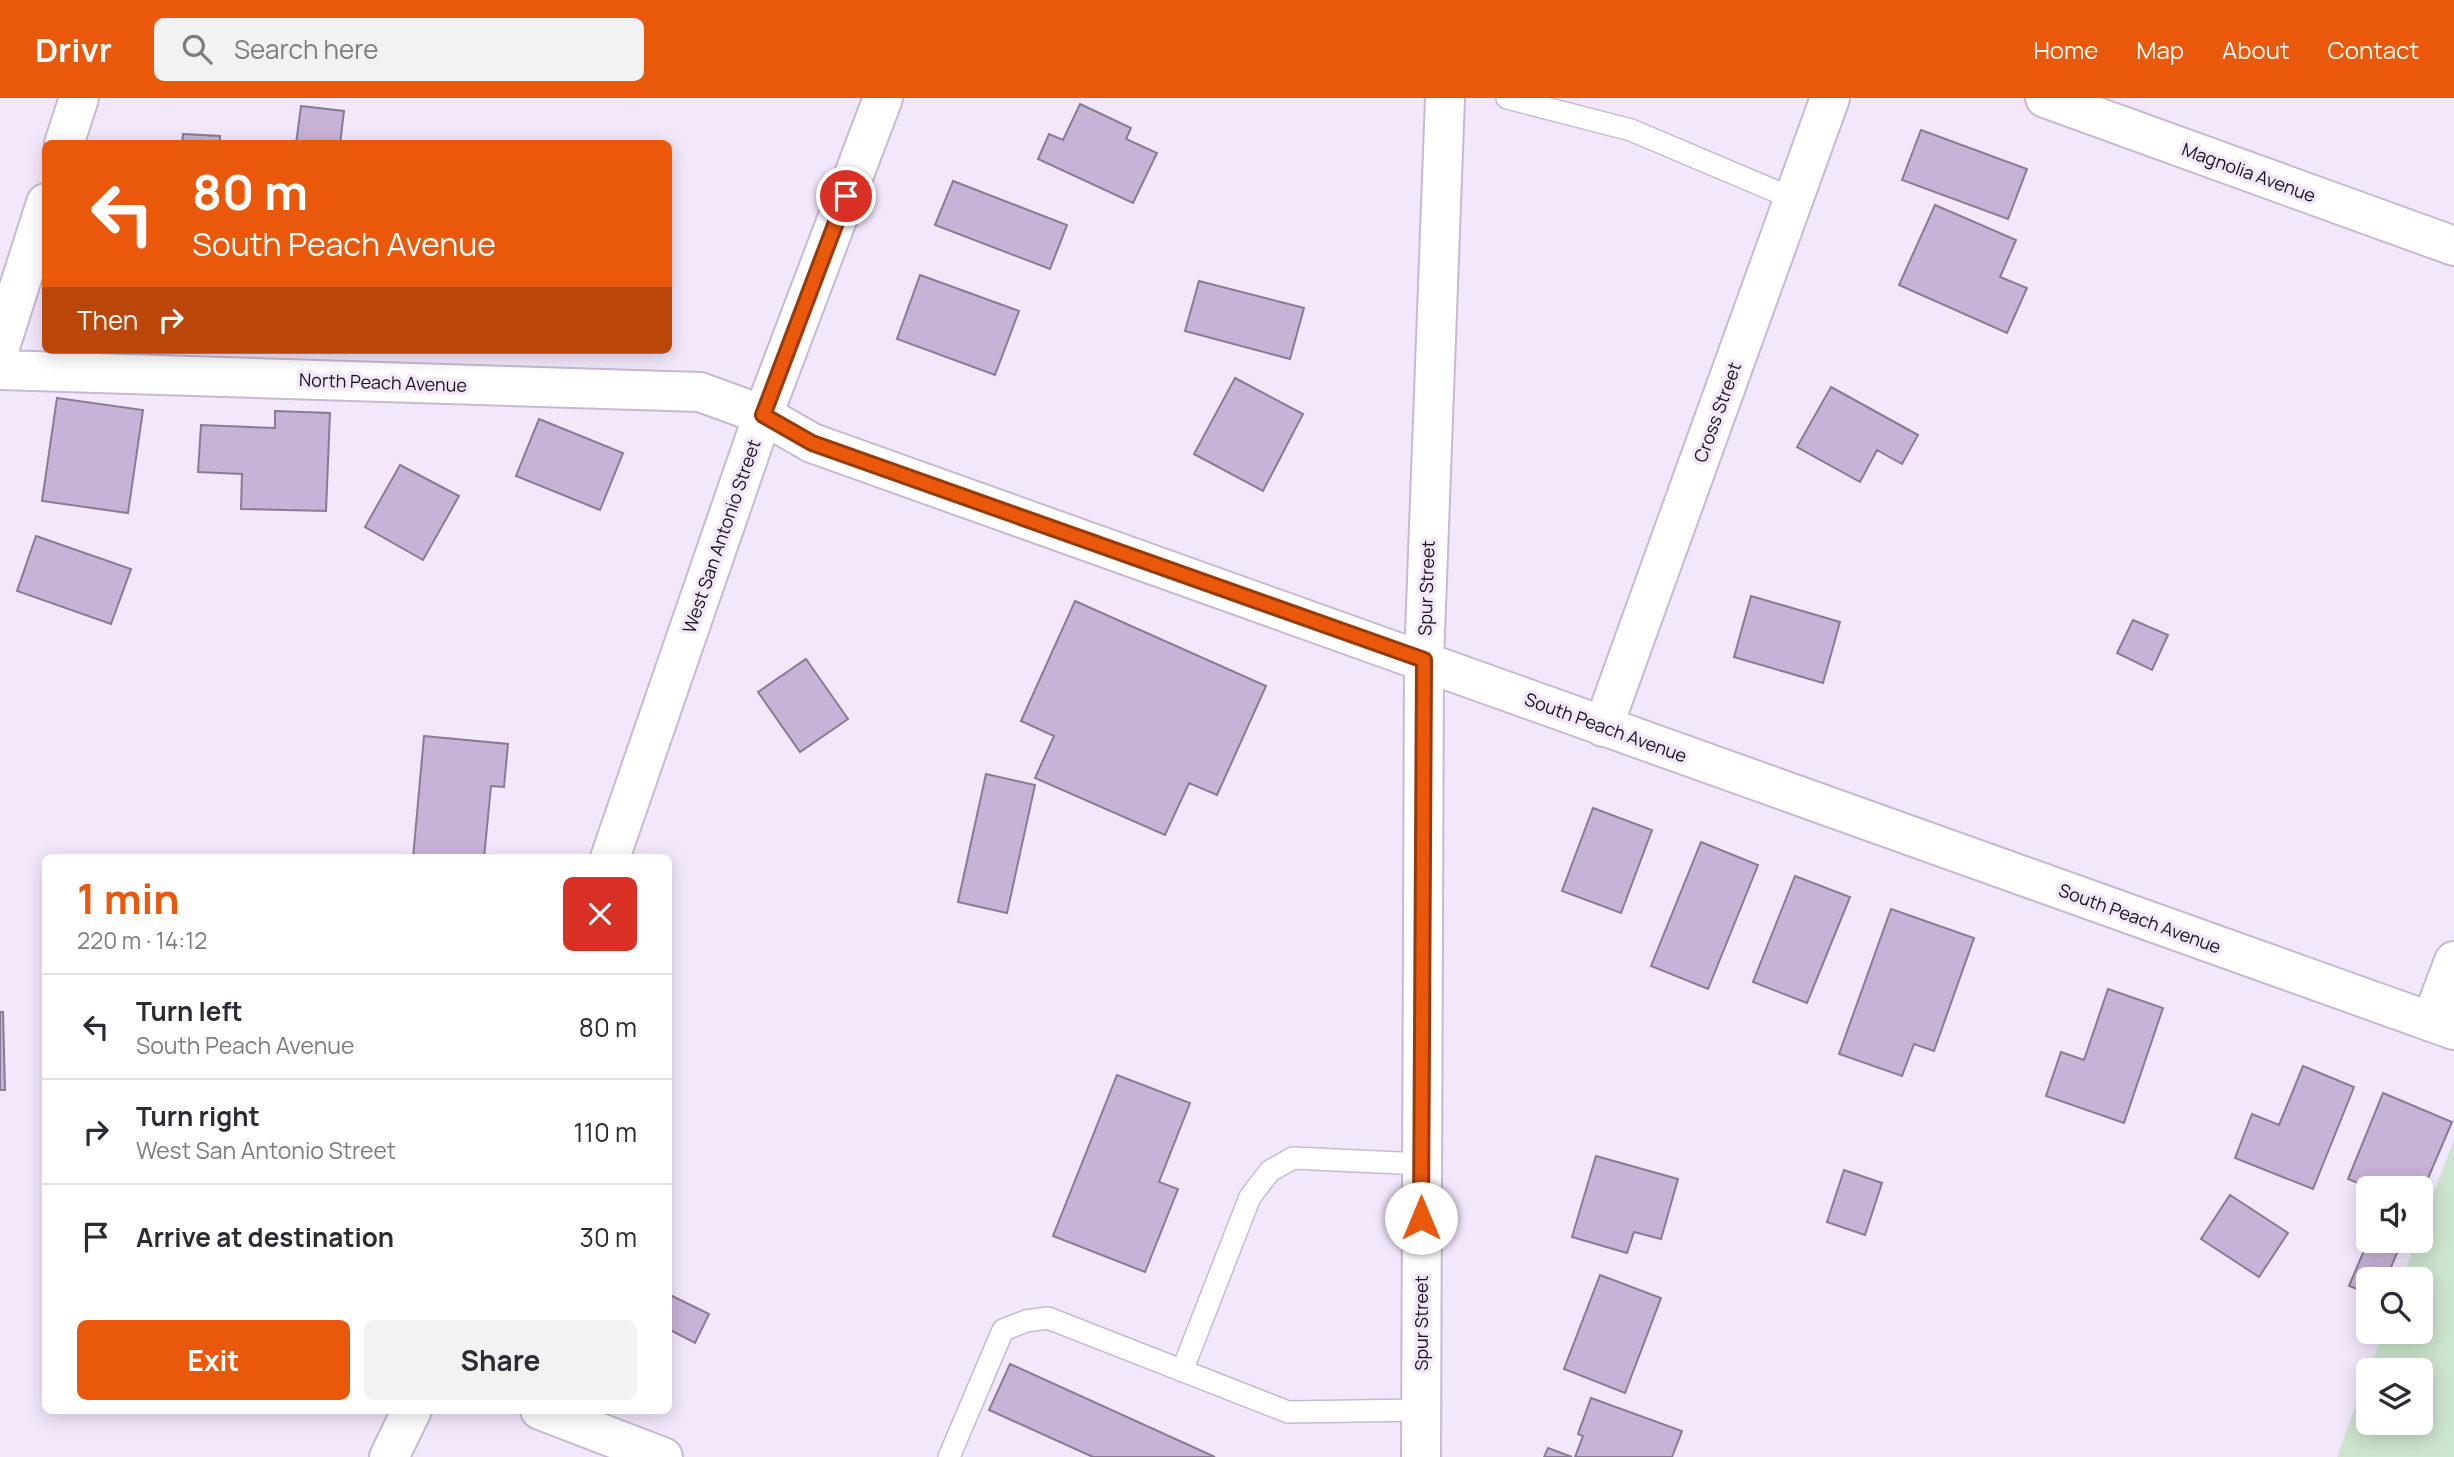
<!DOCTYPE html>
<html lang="en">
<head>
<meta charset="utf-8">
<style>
	:root { --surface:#fff; --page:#f2f2f3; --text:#2b2b33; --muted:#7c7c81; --line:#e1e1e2; --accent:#ea580c }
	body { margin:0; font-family:Manrope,sans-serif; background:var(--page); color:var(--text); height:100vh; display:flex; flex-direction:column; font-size:26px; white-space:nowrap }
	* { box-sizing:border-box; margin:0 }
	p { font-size:23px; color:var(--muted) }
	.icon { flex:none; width:38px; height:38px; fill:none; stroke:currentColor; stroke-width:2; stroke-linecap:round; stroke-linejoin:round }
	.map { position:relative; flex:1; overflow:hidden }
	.sheet { position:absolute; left:42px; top:756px; width:630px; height:560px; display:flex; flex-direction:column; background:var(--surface); border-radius:10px; box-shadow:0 4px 18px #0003 }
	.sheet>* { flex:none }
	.top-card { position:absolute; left:42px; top:42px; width:630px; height:214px; border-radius:10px; box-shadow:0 4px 18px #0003; background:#ea580c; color:#fff; overflow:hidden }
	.buttons { position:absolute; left:2356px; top:1078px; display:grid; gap:14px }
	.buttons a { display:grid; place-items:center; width:77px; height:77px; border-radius:10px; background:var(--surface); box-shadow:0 4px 18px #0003; font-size:35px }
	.pin { position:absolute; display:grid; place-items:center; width:60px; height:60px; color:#fff; margin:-30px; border:4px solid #fff; border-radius:50%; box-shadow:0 2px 7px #0007 }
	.me { position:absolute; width:77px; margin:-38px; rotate:0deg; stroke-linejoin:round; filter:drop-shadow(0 0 5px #0008) }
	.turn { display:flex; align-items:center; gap:24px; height:147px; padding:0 35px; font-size:32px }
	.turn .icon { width:91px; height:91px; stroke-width:2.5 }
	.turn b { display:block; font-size:49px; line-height:60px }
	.then { display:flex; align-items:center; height:66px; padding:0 35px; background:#0003; gap:14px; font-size:26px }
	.round { display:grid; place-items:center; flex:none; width:74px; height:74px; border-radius:10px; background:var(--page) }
	.headline { display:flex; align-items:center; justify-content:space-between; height:119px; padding:0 35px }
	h1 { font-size:42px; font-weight:700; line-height:52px; color:var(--accent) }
	.cta { display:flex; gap:14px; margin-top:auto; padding:14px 35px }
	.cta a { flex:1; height:80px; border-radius:10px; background:var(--accent); color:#fff; font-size:28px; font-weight:700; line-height:80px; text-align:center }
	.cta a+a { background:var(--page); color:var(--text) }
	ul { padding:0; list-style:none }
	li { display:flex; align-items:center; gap:21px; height:105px; padding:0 35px; border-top:2px solid var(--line) }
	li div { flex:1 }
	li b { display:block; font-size:26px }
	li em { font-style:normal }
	header { display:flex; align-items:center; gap:42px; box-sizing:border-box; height:98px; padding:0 35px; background:var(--accent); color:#fff }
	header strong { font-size:33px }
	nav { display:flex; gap:38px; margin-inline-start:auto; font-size:24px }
	.search { width:490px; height:63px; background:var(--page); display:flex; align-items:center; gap:18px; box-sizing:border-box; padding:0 24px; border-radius:10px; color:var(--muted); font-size:26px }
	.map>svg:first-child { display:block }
	.green { fill:#cce5ce }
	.building { fill:#c8b3d8; stroke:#887b93; stroke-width:2 }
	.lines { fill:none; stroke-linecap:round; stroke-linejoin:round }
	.lane-casing { stroke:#c7b9d2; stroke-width:24 }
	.street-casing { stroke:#c7b9d2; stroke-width:42 }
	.secondary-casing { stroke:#c7b9d2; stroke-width:42 }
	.lane { stroke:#fff; stroke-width:21 }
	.street { stroke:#fff; stroke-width:38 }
	.secondary { stroke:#fff; stroke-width:38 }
	.route-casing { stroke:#983908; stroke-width:18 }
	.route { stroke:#ea580c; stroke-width:12 }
	.labels { text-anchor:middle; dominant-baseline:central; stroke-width:7; stroke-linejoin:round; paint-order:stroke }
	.street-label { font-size:18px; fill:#18131c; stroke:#f3e7fc }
</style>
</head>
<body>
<header>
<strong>Drivr</strong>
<div class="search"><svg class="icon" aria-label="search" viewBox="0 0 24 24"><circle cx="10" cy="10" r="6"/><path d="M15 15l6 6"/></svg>Search here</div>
<nav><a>Home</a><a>Map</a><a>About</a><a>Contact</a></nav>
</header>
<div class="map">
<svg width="2454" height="1359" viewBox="0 0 2454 1359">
	<rect width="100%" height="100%" fill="#f3e7fc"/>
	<path class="green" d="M2454 1041V1359H2337L2368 1274V1325H2420V1272H2369L2383 1234H2420V1181H2402L2416 1143H2420V1132Z"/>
	<path class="building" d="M1080 6 1131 30 1126 41 1157 55 1133 105 1038 61 1049 36 1063 42Z
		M301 8 344 13 340 46H296Z
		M1921 32 2027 71 2008 121 1902 82Z
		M183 36 220 38V46H182Z
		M953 83 1067 127 1050 171 935 127Z
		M1935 107 2016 142 2000 179 2027 190 2007 235 1899 187Z
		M920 177 1019 213 995 277 897 241Z
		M1199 183 1304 210 1290 261 1185 233Z
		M1235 280 1303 316 1263 393 1194 356Z
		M1831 289 1918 337 1902 366 1877 352 1860 384 1797 349Z
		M57 300 143 312 128 415 42 403Z
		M275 313 330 315 326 413 241 411 242 376 198 374 201 327 275 330Z
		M539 321 623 355 600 412 516 378Z
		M400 367 459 398 423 462 365 429Z
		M36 438 131 471 111 526 17 493Z
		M1751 498 1840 524 1823 585 1734 559Z
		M1075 503 1266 588 1217 697 1189 685 1165 737 1035 680 1054 638 1021 623Z
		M2133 522 2168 537 2152 572 2117 555Z
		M806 561 848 621 800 654 758 594Z
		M424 638 508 646 504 689 491 688 484 760H413Z
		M986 676 1035 687 1007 815 958 804Z
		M1593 710 1652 732 1621 815 1562 793Z
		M1701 744 1758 767 1708 891 1651 868Z
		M1795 778 1850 799 1807 905 1753 884Z
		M1891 811 1974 840 1934 953 1914 946 1902 978 1839 956Z
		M2108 891 2163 910 2124 1025 2046 998 2061 954 2084 962Z
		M0 914H3L5 992H0Z
		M2303 968 2354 989 2313 1091 2235 1060 2252 1016 2279 1027Z
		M1117 977 1190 1005 1159 1084 1178 1091 1145 1174 1053 1138Z
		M2383 995 2452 1024 2420 1099V1090H2370L2348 1081Z
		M1596 1058 1678 1081 1661 1141 1634 1134 1627 1155 1572 1139Z
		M1844 1072 1882 1085 1865 1137 1827 1124Z
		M2230 1097 2288 1135 2259 1179 2201 1141Z
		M2368 1143H2402L2386 1181H2368V1195L2349 1188Z
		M1600 1177 1661 1200 1625 1295 1564 1271Z
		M668 1196 709 1216 695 1245 668 1231Z
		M1010 1266 1215 1359H1093L989 1312Z
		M1591 1300 1682 1333 1672 1359H1575L1583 1338 1578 1336Z
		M1548 1350 1572 1359H1544Z"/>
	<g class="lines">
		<defs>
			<path id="lane" d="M1507 0 1631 32 1794 101
				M1182 1273 1250 1099 1270 1073 1293 1060 1421 1066
				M949 1359 1003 1232 1026 1223 1048 1220 1288 1314 1421 1312"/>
			<path id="street" d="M2045 0 2454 148
				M64 46 79 0
				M0 249 46 105
				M0 272 700 294 763 317 812 345 2454 932
				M1603 629 1830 0
				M2431 924 2454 863
				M540 1312 663 1359"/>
			<path id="secondary" d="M610 760 763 317 883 0
				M389 1359 412 1312
				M1421 1359 1424 562 1445 0"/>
		</defs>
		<use href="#lane" class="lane-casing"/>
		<use href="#street" class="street-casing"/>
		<use href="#secondary" class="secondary-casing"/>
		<use href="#lane" class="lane"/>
		<use href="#street" class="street"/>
		<use href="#secondary" class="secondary"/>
	</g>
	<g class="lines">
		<defs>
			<path id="route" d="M846 98 763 317 812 345 1424 562 1421 1120"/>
		</defs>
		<use href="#route" class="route-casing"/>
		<use href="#route" class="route"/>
	</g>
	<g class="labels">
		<g class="street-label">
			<text transform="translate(2249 74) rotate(20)">Magnolia Avenue</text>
			<text transform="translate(383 284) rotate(2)">North Peach Avenue</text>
			<text transform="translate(1717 314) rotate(-70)">Cross Street</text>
			<text transform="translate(721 438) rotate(-71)">West San Antonio Street</text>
			<text transform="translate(1426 490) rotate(-88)">Spur Street</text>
			<text transform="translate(1606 629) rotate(20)">South Peach Avenue</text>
			<text transform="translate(2140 820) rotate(20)">South Peach Avenue</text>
			<text transform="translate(1421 1225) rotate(-90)">Spur Street</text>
		</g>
	</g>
</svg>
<div class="buttons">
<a><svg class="icon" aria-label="sound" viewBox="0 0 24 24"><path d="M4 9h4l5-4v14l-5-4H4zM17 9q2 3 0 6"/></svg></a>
<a><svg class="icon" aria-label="search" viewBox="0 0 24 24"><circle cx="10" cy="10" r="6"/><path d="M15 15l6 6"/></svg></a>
<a><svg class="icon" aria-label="layers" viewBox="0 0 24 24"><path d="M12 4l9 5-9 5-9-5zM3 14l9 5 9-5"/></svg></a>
</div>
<div class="pin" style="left:846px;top:98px;background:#d93025"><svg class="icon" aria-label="arrive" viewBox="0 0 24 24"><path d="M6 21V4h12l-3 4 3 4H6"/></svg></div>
<svg class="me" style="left:1421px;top:1120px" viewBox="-20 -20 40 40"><circle r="19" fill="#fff"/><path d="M0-13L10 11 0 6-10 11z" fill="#ea580c"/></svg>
<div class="top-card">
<div class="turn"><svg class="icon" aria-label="left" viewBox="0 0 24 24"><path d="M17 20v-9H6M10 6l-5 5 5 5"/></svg><div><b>80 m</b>South Peach Avenue</div></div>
<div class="then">Then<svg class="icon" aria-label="right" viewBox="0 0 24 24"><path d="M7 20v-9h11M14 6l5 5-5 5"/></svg></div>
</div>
<section class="sheet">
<div class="headline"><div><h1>1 min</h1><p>220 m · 14:12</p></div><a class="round" style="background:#d93025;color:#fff"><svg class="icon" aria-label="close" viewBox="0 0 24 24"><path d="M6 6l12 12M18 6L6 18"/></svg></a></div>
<ul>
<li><svg class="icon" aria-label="left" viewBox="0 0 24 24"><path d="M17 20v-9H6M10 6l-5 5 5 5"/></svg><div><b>Turn left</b><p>South Peach Avenue</p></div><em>80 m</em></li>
<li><svg class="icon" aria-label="right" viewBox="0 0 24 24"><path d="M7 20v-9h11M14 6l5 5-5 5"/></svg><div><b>Turn right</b><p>West San Antonio Street</p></div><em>110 m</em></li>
<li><svg class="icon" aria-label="arrive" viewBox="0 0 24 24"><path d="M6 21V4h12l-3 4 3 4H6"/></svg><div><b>Arrive at destination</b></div><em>30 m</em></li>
</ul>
<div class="cta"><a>Exit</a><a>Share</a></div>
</section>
</div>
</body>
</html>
